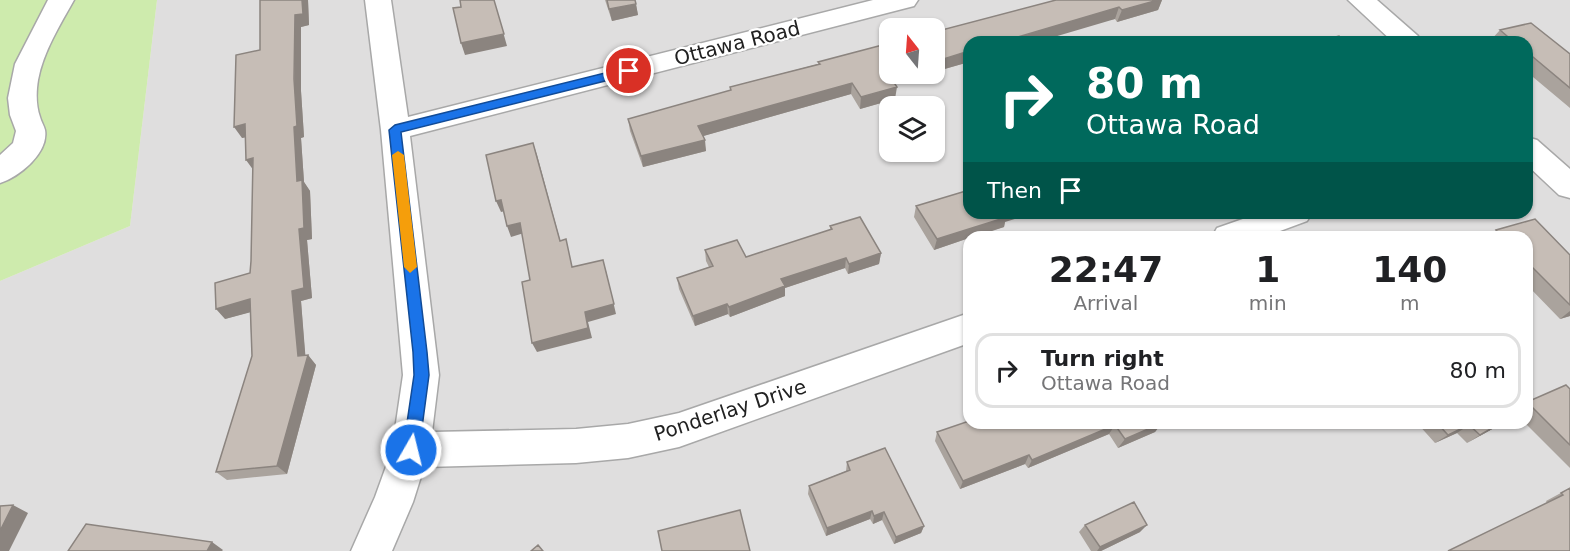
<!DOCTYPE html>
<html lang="en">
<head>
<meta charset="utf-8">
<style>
	:root { --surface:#fff; --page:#f6f6f6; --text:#202124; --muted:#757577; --line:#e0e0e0 }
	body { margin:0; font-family:"DejaVu Sans",sans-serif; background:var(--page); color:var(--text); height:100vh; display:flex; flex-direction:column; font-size:22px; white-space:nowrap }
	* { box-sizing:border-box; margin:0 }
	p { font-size:20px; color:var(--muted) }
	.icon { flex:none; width:33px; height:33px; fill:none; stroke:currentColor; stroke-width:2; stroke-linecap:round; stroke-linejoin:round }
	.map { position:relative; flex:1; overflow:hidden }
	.sheet { position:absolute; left:963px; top:231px; width:570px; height:198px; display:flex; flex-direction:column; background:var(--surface); border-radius:18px; box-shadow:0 2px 4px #0004 }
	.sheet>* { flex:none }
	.banner { position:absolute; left:963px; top:36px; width:570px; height:183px; border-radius:18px; box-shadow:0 2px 4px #0004; background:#00695c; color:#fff; overflow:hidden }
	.needle { width:39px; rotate:343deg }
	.buttons { position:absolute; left:879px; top:18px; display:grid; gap:12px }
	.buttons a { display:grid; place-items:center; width:66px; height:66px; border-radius:12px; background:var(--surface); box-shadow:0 2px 4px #0004; font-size:30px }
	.pin { position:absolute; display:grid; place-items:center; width:51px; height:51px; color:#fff; margin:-26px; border:3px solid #fff; border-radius:50%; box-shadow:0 2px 6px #0007 }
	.me { position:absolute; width:66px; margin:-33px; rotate:8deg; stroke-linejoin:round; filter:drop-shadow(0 0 4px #0008) }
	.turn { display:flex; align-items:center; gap:21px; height:126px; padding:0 24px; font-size:27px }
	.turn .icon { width:78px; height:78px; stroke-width:2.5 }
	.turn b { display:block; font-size:42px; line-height:51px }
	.then { display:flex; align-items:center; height:57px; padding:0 24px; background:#0003; gap:12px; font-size:22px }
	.eta { display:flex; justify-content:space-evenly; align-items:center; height:102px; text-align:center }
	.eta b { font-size:36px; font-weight:600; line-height:42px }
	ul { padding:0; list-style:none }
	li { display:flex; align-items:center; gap:18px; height:75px; margin:0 12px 9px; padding:0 12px; border:3px solid var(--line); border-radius:18px }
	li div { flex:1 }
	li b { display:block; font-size:22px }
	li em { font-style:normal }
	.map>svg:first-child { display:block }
	.residential { fill:#dfdede; fill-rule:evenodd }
	.grass { fill:#ceebad }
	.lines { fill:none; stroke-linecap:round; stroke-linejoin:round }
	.minor-casing { stroke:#a8a8a8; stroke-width:3 }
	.minor { fill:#fff; fill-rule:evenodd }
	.wall { fill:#aaa39d }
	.shaded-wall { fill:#8b847f }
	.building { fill:#c6bdb6; stroke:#8b847f; stroke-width:1.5 }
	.route { fill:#1a73e8; stroke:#114b97; stroke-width:1.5 }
	.slow { fill:#f59e0b }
	.labels { text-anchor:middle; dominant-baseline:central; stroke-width:4.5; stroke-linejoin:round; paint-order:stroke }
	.street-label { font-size:20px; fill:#212121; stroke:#fff }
</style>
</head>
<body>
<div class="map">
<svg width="1570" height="551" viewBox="0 0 1570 551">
	<rect width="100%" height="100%" fill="#f1ede7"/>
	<path class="residential" d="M157 0H1570V551H0V281L130 226ZM890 28H934V74H890ZM969 42H1527V213H969ZM890 106H934V152H890ZM969 237H1527V423H969Z"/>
	<path class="grass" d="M0 0H157L130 226 0 281Z"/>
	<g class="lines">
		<defs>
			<path id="minor" d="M48 0H74C60 25 43 52 38 80 36 92 36 106 40 117 41 121 44 126 45 130 49 153 19 177 0 183V155L13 143 16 131 10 115 8 98 15 64Z
				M365 0H391L408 117 873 0H918L914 6 410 136 439 375 432 432 576 429 628 424 679 413 969 313V343L679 447 628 458 576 463 424 467 413 502 392 551H351L375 497 392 450 403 375 381 130Z
				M1348 0H1377L1418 36 1422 42H1393Z
				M1527 137 1537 140 1570 169V198L1559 195 1527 165Z
				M1260 213H1312L1307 221 1264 237H1212L1217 228Z"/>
		</defs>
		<use href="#minor" class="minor-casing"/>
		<use href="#minor" class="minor"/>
	</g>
	<path class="wall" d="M260 0H308L309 25 301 27V91L304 137 301 138 304 182 310 191 312 239 307 240 312 298 301 301 305 355H308L316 365 287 474 227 480 216 472 252 356 250 312 225 319 250 273 251 261 253 170 245 137 242 138 260 50Z
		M605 0H635L638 15 612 21Z
		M1056 0H1162L1158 10 1117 22 1115 19 969 42V62L934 72V32Z
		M1500 30 1570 54V108L1527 72V42L1490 41Z
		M818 62 890 74H931L895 84V99L860 109 851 94 703 136 706 151 643 167 630 131 628 119 730 91V87L818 64Z
		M916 206 1005 222 1004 227 969 237V238L934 250 914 217Z
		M1535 219 1570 255V316L1560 319 1527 285V237H1489L1496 230Z
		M830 226 881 253 879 264 848 274 845 268 785 288V296L730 317 728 314 695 326 679 289 677 278 709 267 706 261 705 250 746 257 830 230Z
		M1570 389V468L1525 423H1527V402Z
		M1162 423 1155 432 1118 448 1109 434 1028 468 1025 464 960 489 935 441 937 432Z
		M1417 423H1503L1467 443 1457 433 1435 443Z
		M847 462 924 526 921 533 894 544 882 520 873 524 870 519 826 536 808 494 809 486 846 471Z
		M1570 488V551L1546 501Z
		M1085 525 1140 532 1101 551H1091L1079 532Z"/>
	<path class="shaded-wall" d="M302 0H308L309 25 301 27V91L304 137 301 138 304 182 310 191 312 239 307 240 312 298 301 301 306 363 308 355 316 365 287 474 277 466 298 356 292 291 299 229 294 127 295 15Z
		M494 0 507 46 465 55 461 43Z
		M1158 0H1162L1158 10 1117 22 1122 10Z
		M636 4 638 15 612 21 609 9Z
		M1119 7 1115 19 1037 42H1001Z
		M969 51V62L934 72V62Z
		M894 74H931L887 86 889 75Z
		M852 83 851 94 700 137 698 126Z
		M897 87 895 99 860 109 861 97Z
		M245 124 253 136 242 138 234 127Z
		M705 140 706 151 643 167 641 156Z
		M533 143 537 155 563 251 560 241Z
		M253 158 254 171 246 160Z
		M501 200 505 211 501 212 496 201Z
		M1004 213H1034L1005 222 1004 227 974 237H969V238L934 250 937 239Z
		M520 223 524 233 511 237 507 226Z
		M881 253 879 264 848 274 849 264Z
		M846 258 845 268 785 288V296L730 317 729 307 781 279Z
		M606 271 616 314 588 322 592 338 537 352 532 343 585 312Z
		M250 299 259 310 225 319 216 309Z
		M727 304 728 314 695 326 693 316Z
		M1570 311V316L1560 319Z
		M1162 423 1155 432 1118 448 1125 439Z
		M1501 423H1503L1467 443 1480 435Z
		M1115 425 1109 434 1028 468 1032 460Z
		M1469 425 1457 433 1435 443 1448 435Z
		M1029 455 1025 464 960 489 963 481Z
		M13 505 28 513 9 551H0V531Z
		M872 511 870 519 826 536 827 528Z
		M884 512 882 520 873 524 874 516Z
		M1147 525 1140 532 1101 551H1097L1100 547Z
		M924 526 921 533 894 544 896 537Z
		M212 542 223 550 222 551H207Z"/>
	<path class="building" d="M260 0H302L303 14 295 15 294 79 297 126 294 127 297 181 302 180 304 228 299 229 304 288 292 291 298 356 308 355 277 466 216 472 252 356 250 299 216 309 215 283 250 273 251 261 253 158 246 160 245 124 234 127 236 55 260 50Z
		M460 0H494L504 34 461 43 453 8 461 7Z
		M607 0H635L636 4 609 9Z
		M1056 0H1158L1122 10 1119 7 1001 42H969V51L934 62V32Z
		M1531 23 1570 54V88L1527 52V42H1514L1500 30Z
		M1339 36 1345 42H1315Z
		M890 43V74H894L889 75 897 87 861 97 852 83 698 126 705 140 641 156 628 119 731 90 730 87 820 64 818 62Z
		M533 143 560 241 566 239 572 267 603 260 614 304 585 312 588 328 532 343 522 282 530 280 520 223 507 226 501 200 496 201 486 155Z
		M969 190V213H1005L1007 217 937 239 916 206Z
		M860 217 881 253 849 264 846 258 781 279 785 286 729 307 727 304 693 316 677 278 713 266 705 250 737 240 746 257 832 229 830 226Z
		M1535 219 1570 255V305L1527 262V237H1502L1496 230Z
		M1566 385 1570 389V445L1527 402Z
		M969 421V423H1162L1125 439 1115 425 1032 460 1029 455 963 481 937 432Z
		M1437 423H1501L1480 435 1469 425 1448 435Z
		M885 448 924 526 896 537 884 512 874 516 872 511 827 528 809 486 850 470 847 462Z
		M1570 488V551H1448L1563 495 1561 493Z
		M1134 502 1147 525 1100 547 1085 525Z
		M13 505 0 531V506Z
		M740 510 750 551H662L658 531Z
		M86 524 212 542 207 551H68Z
		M538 545 543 551H531Z"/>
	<path class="route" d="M629 67 635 71 633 74 401 132 427 352 429 375 419 450 417 456 411 458 405 456 403 450 414 375 413 352 389 130 395 125Z"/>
	<path class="slow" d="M398 151 404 155 417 267 410 273 404 267 392 155Z"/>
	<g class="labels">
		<g class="street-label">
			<text transform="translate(737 43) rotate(-14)">Ottawa Road</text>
			<text transform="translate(730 410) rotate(-18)">Ponderlay Drive</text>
		</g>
	</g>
</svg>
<div class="buttons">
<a><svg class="needle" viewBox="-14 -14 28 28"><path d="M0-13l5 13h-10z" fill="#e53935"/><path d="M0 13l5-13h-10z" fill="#757577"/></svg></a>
<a><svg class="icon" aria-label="layers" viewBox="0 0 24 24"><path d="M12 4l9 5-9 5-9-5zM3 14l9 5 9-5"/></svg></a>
</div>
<div class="pin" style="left:629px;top:71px;background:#d93025"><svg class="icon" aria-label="arrive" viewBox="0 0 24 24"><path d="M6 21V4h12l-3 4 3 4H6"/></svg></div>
<svg class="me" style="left:411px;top:450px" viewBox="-20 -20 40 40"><circle r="17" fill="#1a73e8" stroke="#fff" stroke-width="3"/><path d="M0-11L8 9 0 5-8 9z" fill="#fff"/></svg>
<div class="banner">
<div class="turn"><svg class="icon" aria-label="right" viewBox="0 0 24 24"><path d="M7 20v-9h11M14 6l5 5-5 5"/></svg><div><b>80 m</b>Ottawa Road</div></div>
<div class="then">Then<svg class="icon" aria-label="arrive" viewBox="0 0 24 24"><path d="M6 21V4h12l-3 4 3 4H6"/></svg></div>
</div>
<section class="sheet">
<div class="eta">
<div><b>22:47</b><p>Arrival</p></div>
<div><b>1</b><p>min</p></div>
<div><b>140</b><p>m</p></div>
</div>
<ul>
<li><svg class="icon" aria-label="right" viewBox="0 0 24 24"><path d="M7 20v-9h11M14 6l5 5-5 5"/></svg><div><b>Turn right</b><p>Ottawa Road</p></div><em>80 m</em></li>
</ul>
</section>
</div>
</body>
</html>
